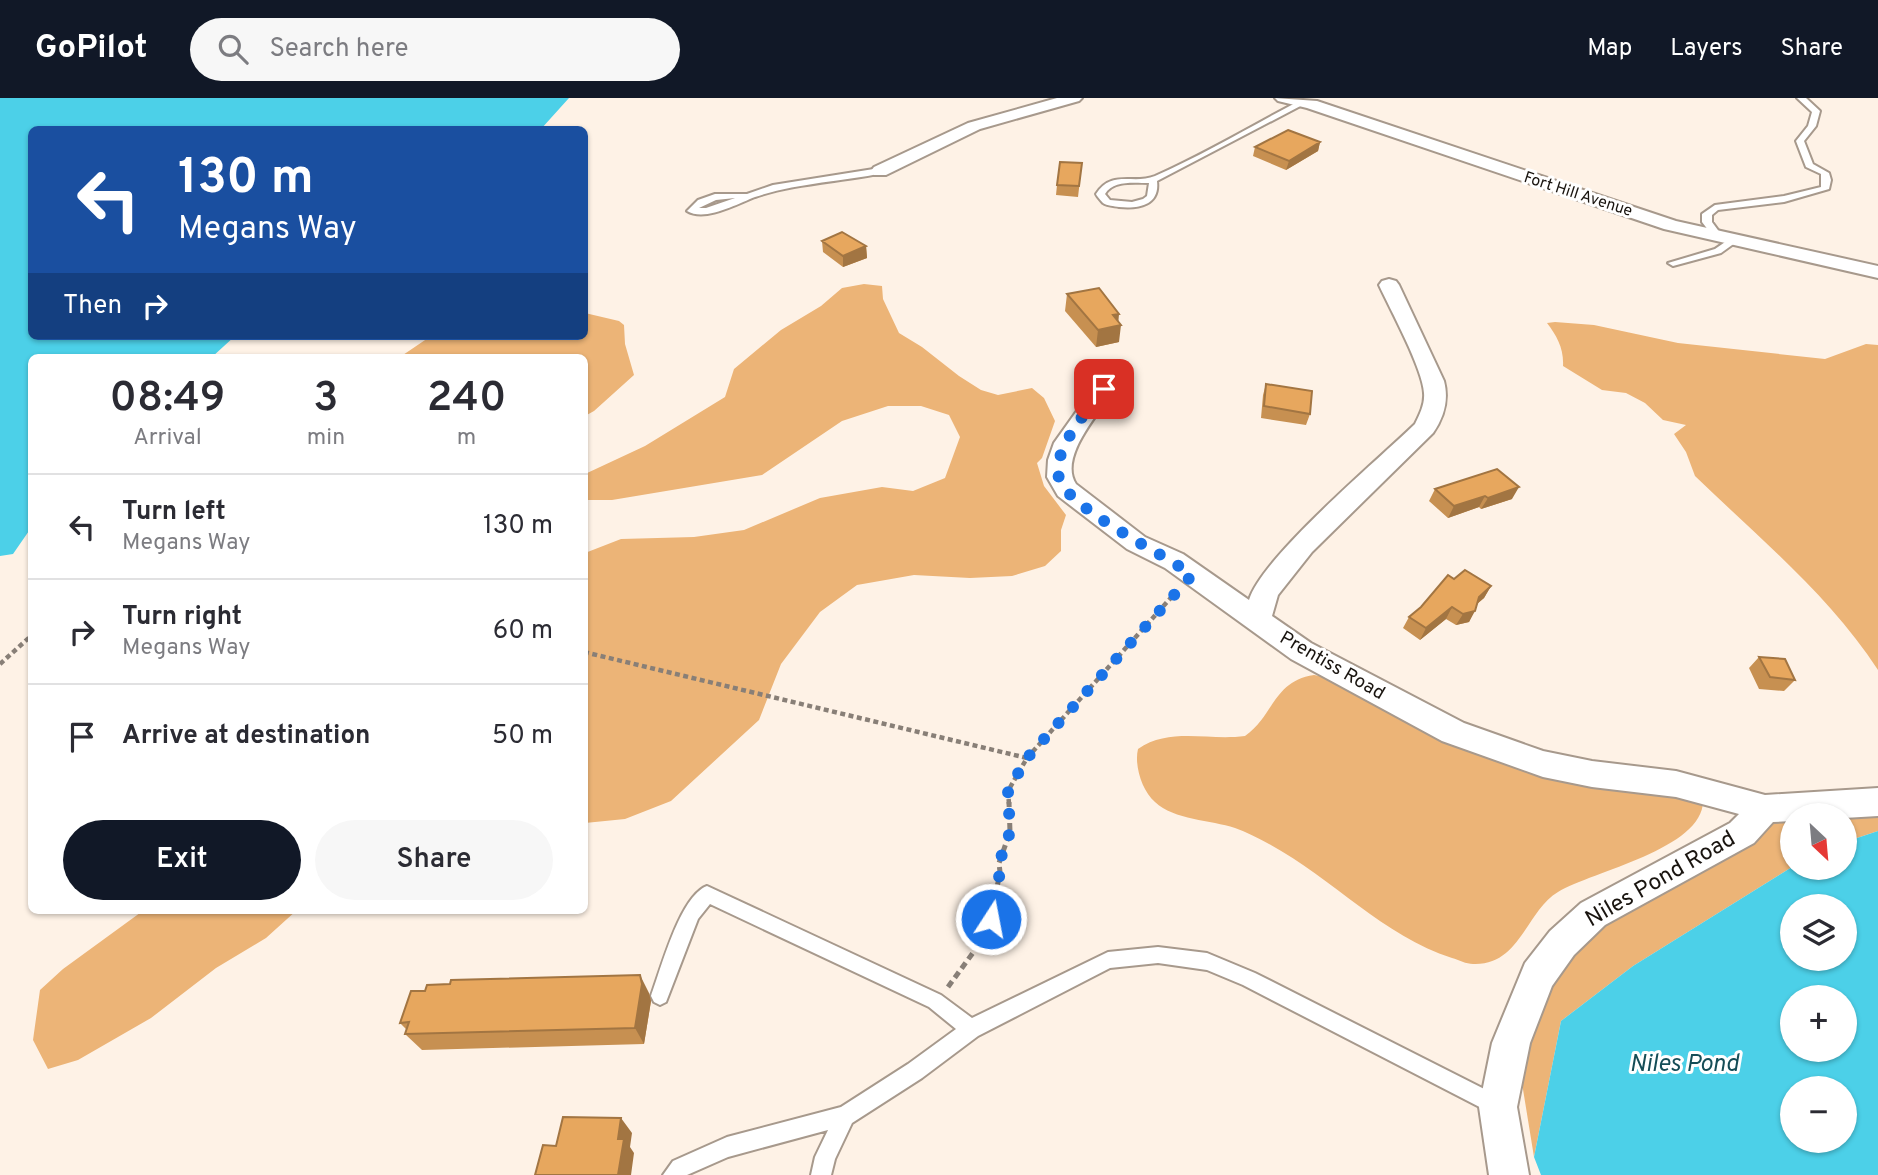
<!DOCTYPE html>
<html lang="en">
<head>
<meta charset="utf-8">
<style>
	:root { --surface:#fff; --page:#f7f7f7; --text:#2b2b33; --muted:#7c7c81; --line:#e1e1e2; --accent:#111827 }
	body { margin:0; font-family:Overpass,sans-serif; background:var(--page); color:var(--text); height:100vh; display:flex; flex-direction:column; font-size:26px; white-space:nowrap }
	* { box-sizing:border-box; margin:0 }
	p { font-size:23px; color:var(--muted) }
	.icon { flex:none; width:38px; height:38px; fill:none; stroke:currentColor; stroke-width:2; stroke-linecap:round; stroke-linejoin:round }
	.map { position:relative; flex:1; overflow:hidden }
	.sheet { position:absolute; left:28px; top:256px; width:560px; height:560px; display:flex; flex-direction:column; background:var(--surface); border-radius:10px; box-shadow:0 2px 5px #0004 }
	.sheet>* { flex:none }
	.guide { position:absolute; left:28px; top:28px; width:560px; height:214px; border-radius:10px; box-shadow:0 2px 5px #0004; background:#1a4fa0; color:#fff; overflow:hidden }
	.needle { width:46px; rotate:154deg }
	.tools { position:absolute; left:1780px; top:705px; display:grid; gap:14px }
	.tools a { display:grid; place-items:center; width:77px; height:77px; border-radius:50%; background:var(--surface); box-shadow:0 2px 5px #0004; font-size:35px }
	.pin { position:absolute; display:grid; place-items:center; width:60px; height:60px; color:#fff; margin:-30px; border-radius:14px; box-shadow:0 4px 10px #0006 }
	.me { position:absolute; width:77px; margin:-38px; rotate:11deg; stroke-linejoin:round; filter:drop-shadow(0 0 5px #0008) }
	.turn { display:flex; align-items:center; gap:24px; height:147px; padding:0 35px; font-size:32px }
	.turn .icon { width:91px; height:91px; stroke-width:2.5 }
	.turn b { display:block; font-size:49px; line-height:60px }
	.then { display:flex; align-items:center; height:66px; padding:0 35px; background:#0003; gap:14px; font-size:26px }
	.eta { display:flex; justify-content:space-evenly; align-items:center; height:119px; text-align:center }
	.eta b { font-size:42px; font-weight:600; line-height:49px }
	.primary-button { display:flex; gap:14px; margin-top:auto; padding:14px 35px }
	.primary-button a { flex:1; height:80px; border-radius:42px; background:var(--accent); color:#fff; font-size:28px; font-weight:600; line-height:80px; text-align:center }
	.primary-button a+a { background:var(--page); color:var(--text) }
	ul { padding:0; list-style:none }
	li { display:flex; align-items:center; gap:21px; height:105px; padding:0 35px; border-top:2px solid var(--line) }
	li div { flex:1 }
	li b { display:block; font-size:26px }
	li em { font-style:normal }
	header { display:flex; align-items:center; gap:42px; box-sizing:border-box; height:98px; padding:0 35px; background:var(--accent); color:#fff }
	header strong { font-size:33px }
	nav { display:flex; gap:38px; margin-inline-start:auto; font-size:24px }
	.search { width:490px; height:63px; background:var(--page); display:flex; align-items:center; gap:18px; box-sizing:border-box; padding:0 24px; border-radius:38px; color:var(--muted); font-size:26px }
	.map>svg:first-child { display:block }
	.green { fill:#ecb477 }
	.water { fill:#4cd0e8; fill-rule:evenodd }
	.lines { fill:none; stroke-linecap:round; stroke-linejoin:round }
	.service-casing { stroke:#a7998c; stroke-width:4 }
	.minor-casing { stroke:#a7998c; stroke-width:4 }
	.path-far1 { stroke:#887f77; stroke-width:4.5; stroke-dasharray:5 3.5; stroke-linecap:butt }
	.path { stroke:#887f77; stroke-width:5; stroke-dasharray:7 4.5; stroke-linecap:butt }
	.service { fill:#fff; fill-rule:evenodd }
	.minor { fill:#fff; fill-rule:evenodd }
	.wall { fill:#c79051 }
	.shaded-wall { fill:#a27542 }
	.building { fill:#e7a75e; stroke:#a27542; stroke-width:2 }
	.route { stroke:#1a73e8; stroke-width:12; stroke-dasharray:0 21.6 }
	.labels { text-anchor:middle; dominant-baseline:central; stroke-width:6; stroke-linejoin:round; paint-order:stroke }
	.far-street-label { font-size:16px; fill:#19140f; stroke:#fff }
	.street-label { font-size:19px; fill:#19140f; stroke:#fff }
	.near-street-label { font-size:23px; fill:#19140f; stroke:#fff }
	.near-water-label { font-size:24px; font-style:italic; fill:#154d57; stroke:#fff }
</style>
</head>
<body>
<header>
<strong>GoPilot</strong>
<div class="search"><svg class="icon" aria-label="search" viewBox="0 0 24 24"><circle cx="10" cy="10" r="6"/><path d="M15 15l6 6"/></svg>Search here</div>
<nav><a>Map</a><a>Layers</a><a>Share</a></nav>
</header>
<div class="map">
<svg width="1878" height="1077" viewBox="0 0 1878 1077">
	<rect width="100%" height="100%" fill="#fef2e6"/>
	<path class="green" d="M864 186 882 188 883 201 899 235 922 249 959 278 981 292 998 297 1032 290 1044 300 1055 323 1042 360 1037 365 1044 388 1066 417 1061 432V453L1045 468 1012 478 970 480 914 477 857 487 820 514 781 566 759 622 671 703 625 721 585 725V455L621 441 694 439 744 432 820 400 882 389 913 393 945 380 960 339 949 317 921 308H888L842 323 762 377 612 402H585V376L645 348 725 299 734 271 781 232 821 208 842 190Z
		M585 215 619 223 624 227 625 246 634 277 594 313 585 318 584 259H400L431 238H584Z
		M1555 224 1594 227 1678 245 1825 261 1866 246 1878 247V572C1829 497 1759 440 1695 378L1686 354 1674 336 1686 327 1663 322 1645 305 1626 295 1602 292 1563 268C1564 251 1557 238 1547 225Z
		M1314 577 1347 583 1414 625 1703 703C1703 751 1593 773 1558 794 1526 813 1520 868 1473 866 1466 866 1459 862 1452 860 1383 838 1332 780 1269 746 1258 740 1246 734 1235 730 1211 722 1174 722 1155 704 1142 693 1134 667 1138 651 1170 629 1208 643 1245 638 1274 618 1273 583 1314 577Z
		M1878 705V733L1845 744 1844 718H1792V769L1633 868 1561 923 1534 1059 1520 973 1541 896 1591 828 1660 779 1778 720 1836 709Z
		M144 812H297L266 840 216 870 151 920 78 962 48 971 33 942 40 892 63 871Z"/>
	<path class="water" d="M0 0H569L541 31 32 32V238H235L212 259H32L31 430 13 456 0 458Z
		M1878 733V1077H1541L1534 1059 1561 923 1633 868 1792 769 1844 770 1845 744ZM1792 808H1844V861H1792ZM1792 900H1844V952H1792ZM1792 990H1844V1043H1792Z"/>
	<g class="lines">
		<defs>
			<path id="service" d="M1797 0H1806L1820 13 1816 28 1804 43 1813 66 1829 75 1831 82 1829 91 1784 104 1718 112 1712 117V124L1723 139 1715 141 1702 124V116L1715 107 1784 98 1821 89V76L1806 69 1796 43 1808 28 1812 14Z
				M1301 2 1308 4 1157 83C1160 107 1139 111 1119 109 1114 108 1107 108 1103 105 1102 104 1096 97 1096 96 1112 71 1133 87 1155 78 1205 56 1253 27 1301 2ZM1149 85 1147 98 1143 101 1132 104 1110 102 1105 96C1113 82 1134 85 1149 85Z
				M880 70 883 71V75C840 84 796 85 755 99 737 106 705 124 687 113L698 102 715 96H747L773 87ZM735 100 706 110H699L716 102Z
				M1731 140 1739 142 1721 155 1673 168 1668 165 1715 151Z
				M707 788 941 897 972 920 1108 854 1158 849 1207 855 1255 875 1504 1001 1507 1008 1504 1015 1497 1018 1243 887 1207 872 1158 865 1110 870 978 938 922 980 852 1025 835 1061 831 1077H811L815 1059 828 1032 728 1059 687 1077H663L673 1063 727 1039 841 1009 908 966 956 931 929 909 710 806 698 821 666 904 660 907 654 904 651 898C661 871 680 798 707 788Z"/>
			<path id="minor" d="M1057 0H1082L1079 3 980 31 886 77H874L871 73 874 69 968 25Z
				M1275 0 1317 3 1676 123 1878 168V180L1664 131 1307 10 1278 3Z
				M1389 181 1396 183 1399 187 1444 283C1449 302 1444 319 1433 335L1312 454 1278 497 1272 518 1311 545 1464 625 1543 653 1592 663 1676 673 1765 697 1878 690V718L1844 720V718H1792V723L1773 724 1754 745 1605 827 1574 857 1552 888 1530 945 1517 1009 1529 1077H1489L1479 1009 1492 945 1525 865 1550 833 1581 805 1730 725 1739 716 1676 699 1592 689 1543 679 1442 643 1291 561 1165 470 1127 451 1058 398 1047 379 1048 362 1054 345 1096 286H1112L1115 291C1100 314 1058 359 1076 386L1145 439 1183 456 1249 502C1262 459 1378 362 1415 326 1420 316 1425 306 1424 295 1423 271 1390 211 1379 187L1382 183Z"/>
		</defs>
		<use href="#service" class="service-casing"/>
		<use href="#minor" class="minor-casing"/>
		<path class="path-far1" d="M584 554 1027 660
			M0 566 32 537
			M1009 706 1008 693 1027 660 1177 493"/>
		<path class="path" d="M948 889 975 852 991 821 1000 774 999 765 1010 734 1009 704"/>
		<use href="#service" class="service"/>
		<use href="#minor" class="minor"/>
	</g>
	<path class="wall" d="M1320 44 1318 53 1286 72 1253 58 1255 49Z
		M1082 65 1078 99 1056 97 1057 87Z
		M822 143 866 148 867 160 843 169 823 154Z
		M1067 196 1118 223 1119 244 1096 249 1065 213Z
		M1266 286 1310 316 1306 327 1261 320 1263 297Z
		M1435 391 1512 401 1481 411 1479 409 1448 420 1429 403Z
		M1454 481 1491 488 1484 500 1477 506 1469 524 1456 527 1446 521 1420 542 1403 530 1409 519Z
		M1759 559 1795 582 1784 593 1759 591 1749 570Z
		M649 895 651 903 644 946 422 952 405 936 407 932 400 925Z"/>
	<path class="shaded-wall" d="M1320 44 1318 53 1286 72 1289 63Z
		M866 148 867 160 843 169V158Z
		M1119 216 1118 228 1121 227 1119 244 1096 249 1098 232 1113 217Z
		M1519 389 1512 401 1481 411 1488 400Z
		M1485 398 1479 409 1448 420 1454 408Z
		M1491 488 1484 500 1472 510 1479 499Z
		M1452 509 1446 521 1420 542 1426 530Z
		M1475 513 1469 524 1456 527 1463 516Z
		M640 877 649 895 651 903 644 946 635 930Z
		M621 1020 632 1035 630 1049 634 1055 631 1077H618V1041Z"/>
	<path class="building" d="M1288 32 1320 44 1289 63 1255 49Z
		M1060 64 1082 65 1079 88 1057 87Z
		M842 134 866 148 843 158 822 143Z
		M1099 190 1119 216 1113 217 1121 227 1098 232 1067 196Z
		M1266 286 1312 293 1310 316 1264 308Z
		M1497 371 1519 389 1488 400 1485 398 1454 408 1435 391Z
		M1465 472 1491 488 1479 499 1475 513 1463 516 1452 509 1426 530 1409 519 1421 509 1448 477 1454 481Z
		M1759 559 1785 561 1795 582 1770 579Z
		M640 877 642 886 635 930 405 936 409 924 400 925 411 893H425L427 887 450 886 451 882Z
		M563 1019 621 1020 618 1041H624L618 1077H535L543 1047 556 1048Z"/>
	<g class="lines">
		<path class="route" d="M991 821 1000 774 999 765 1010 734 1008 693 1027 660 1192 477C1165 456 1068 411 1059 380 1051 353 1089 310 1104 291"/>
	</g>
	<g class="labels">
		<g class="far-street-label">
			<text transform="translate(1578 97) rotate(18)">Fort Hill Avenue</text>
		</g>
		<g class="street-label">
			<text transform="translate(1332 568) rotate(30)">Prentiss Road</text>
		</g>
		<g class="near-street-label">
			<text transform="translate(1661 782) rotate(-30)">Niles Pond Road</text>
		</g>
		<g class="near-water-label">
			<text x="1684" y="967">Niles Pond</text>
		</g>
	</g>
</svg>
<div class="tools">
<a><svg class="needle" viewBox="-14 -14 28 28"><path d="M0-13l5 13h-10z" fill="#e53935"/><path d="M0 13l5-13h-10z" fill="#7c7c81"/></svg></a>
<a><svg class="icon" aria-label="layers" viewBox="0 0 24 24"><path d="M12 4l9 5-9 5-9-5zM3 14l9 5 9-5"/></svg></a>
<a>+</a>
<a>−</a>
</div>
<div class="pin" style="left:1104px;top:291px;background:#d93025"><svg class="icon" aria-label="arrive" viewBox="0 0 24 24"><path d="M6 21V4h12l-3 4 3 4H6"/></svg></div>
<svg class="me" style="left:991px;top:821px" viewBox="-20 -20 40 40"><circle r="17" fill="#1a73e8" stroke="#fff" stroke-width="3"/><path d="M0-11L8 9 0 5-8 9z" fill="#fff"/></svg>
<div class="guide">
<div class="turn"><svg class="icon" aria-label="left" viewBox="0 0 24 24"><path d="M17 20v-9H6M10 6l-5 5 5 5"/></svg><div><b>130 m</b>Megans Way</div></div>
<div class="then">Then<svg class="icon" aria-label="right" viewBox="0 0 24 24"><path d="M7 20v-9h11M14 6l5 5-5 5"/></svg></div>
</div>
<section class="sheet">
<div class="eta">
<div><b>08:49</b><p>Arrival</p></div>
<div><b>3</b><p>min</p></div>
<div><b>240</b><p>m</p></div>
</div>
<ul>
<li><svg class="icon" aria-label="left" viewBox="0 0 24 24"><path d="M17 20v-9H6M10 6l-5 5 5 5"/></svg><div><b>Turn left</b><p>Megans Way</p></div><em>130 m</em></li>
<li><svg class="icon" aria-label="right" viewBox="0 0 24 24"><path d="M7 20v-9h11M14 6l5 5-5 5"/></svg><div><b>Turn right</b><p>Megans Way</p></div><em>60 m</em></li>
<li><svg class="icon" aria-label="arrive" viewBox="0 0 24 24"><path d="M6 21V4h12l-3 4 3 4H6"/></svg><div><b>Arrive at destination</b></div><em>50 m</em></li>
</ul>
<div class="primary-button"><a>Exit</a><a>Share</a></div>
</section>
</div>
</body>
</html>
